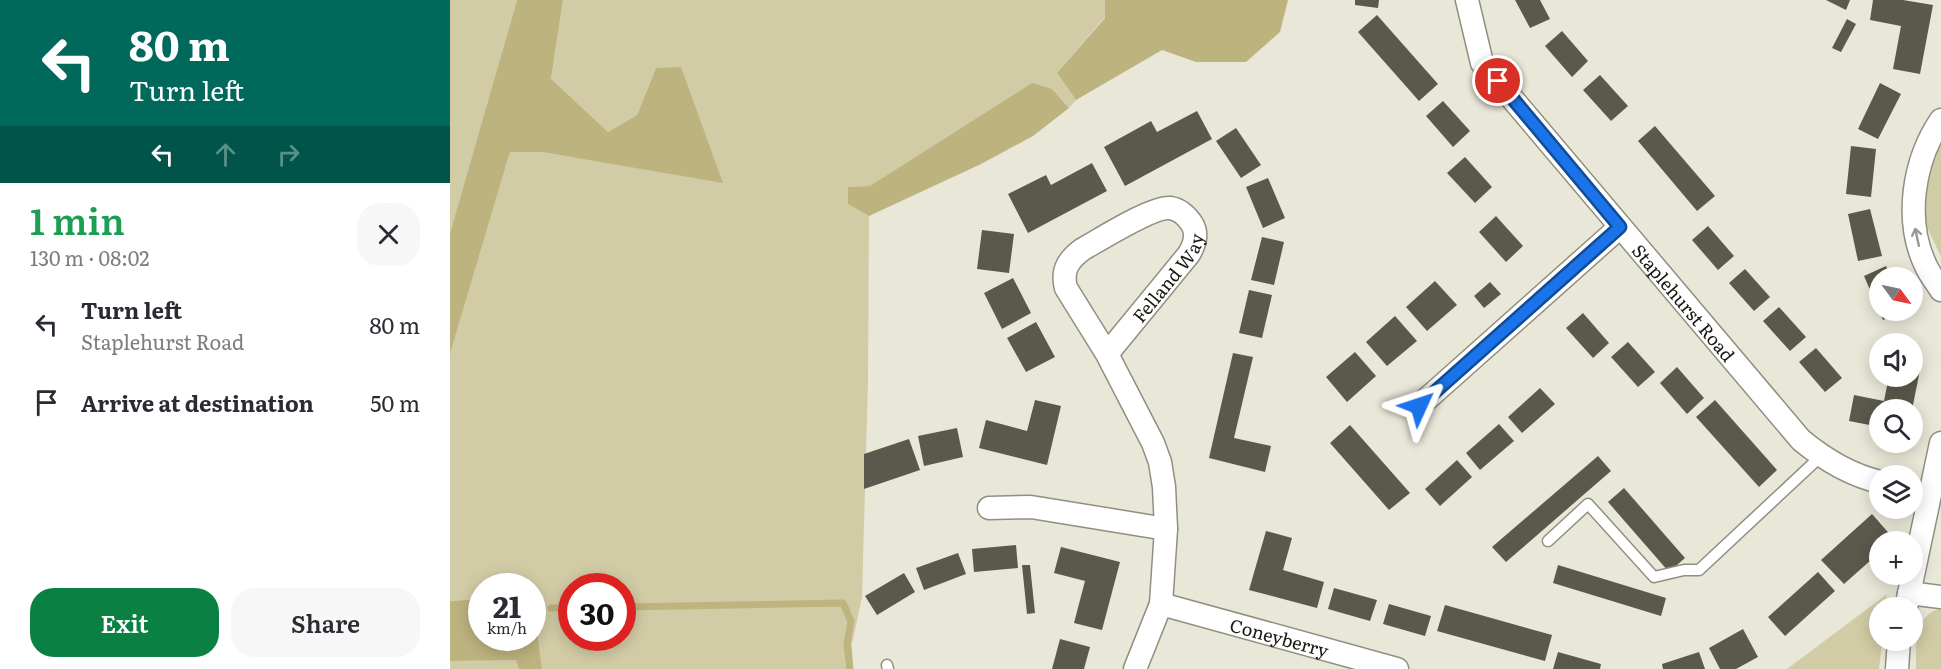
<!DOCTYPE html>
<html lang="en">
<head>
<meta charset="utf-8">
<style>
	:root { --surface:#fff; --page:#f7f7f7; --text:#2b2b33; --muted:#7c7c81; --accent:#0b8043 }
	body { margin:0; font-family:Literata,serif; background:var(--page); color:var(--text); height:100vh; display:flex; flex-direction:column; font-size:22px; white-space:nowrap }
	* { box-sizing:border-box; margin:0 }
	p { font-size:20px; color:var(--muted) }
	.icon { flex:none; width:33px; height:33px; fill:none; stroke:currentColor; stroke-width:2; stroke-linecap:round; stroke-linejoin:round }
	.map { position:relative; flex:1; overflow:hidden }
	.side { display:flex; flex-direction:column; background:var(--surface); width:450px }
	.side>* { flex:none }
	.hud { background:#00695c; color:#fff; overflow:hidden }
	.needle { width:39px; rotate:123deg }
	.buttons { position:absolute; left:1419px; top:267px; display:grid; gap:12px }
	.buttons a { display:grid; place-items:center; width:54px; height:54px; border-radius:50%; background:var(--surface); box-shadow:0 3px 15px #0003; font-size:30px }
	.speed { position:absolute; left:18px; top:573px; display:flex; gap:12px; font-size:30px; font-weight:700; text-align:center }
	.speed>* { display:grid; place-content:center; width:78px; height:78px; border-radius:50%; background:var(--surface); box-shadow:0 3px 15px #0003; line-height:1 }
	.speed small { font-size:15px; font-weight:400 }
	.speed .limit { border:9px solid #d22; background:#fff; color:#111 }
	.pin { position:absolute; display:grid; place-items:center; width:51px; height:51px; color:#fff; margin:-26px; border:3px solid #fff; border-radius:50%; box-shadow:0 2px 6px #0007 }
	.me { position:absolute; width:66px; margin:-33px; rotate:48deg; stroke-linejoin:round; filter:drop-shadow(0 0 4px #0008) }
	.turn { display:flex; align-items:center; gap:21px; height:126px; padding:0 30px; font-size:27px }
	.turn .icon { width:78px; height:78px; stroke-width:2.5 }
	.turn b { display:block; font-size:42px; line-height:51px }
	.lanes { display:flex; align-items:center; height:57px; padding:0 30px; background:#0003; justify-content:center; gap:30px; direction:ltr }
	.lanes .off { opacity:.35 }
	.round { display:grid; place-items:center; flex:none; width:63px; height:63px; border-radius:24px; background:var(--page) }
	.headline { display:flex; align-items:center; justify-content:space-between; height:102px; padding:0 30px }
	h1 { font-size:36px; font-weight:600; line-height:45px; color:#1e9e55 }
	.action { display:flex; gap:12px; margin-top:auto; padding:12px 30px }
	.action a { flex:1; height:69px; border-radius:24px; background:var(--accent); color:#fff; font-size:24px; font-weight:600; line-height:69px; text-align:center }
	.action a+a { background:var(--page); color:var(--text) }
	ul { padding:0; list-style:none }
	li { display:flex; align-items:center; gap:18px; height:78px; padding:0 30px }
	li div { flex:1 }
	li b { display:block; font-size:22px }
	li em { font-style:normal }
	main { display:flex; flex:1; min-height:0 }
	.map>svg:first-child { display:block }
	.green { fill:#d2cca6; fill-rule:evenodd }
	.forest { fill:#bcb37f }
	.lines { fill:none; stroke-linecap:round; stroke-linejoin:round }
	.stream { stroke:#bdb480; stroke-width:7 }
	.building { fill:#5b594c }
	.lane-casing { stroke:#918f81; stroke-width:13 }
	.street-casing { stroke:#918f81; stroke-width:25 }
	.lane { stroke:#fff; stroke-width:10 }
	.street { stroke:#fff; stroke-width:22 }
	.oneway { stroke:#989895 }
	.route-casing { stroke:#114b97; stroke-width:15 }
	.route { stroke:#1a73e8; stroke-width:10 }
	.labels { text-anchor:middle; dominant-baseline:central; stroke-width:6; stroke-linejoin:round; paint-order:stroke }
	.street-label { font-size:18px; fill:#191913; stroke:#f7f4e5 }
</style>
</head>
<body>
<main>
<section class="side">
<div class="hud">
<div class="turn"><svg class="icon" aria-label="left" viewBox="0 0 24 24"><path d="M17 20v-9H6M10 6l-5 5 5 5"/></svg><div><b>80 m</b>Turn left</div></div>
<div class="lanes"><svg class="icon" aria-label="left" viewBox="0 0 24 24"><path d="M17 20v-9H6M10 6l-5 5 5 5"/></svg><svg class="icon off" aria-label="ahead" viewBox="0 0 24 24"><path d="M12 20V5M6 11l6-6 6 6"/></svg><svg class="icon off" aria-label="right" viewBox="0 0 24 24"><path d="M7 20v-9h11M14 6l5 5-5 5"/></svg></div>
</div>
<div class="headline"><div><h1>1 min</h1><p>130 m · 08:02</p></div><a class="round"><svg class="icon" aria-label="close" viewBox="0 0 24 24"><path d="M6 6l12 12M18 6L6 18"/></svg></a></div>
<ul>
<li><svg class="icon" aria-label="left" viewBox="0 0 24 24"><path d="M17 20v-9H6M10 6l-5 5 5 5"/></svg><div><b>Turn left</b><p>Staplehurst Road</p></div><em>80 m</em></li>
<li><svg class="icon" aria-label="arrive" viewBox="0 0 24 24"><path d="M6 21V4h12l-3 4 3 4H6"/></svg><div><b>Arrive at destination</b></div><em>50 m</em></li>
</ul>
<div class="action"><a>Exit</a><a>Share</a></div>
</section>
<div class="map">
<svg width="1491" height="669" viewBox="0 0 1491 669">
	<rect width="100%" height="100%" fill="#e9e7d8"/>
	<path class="green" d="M0 0H67L0 233Z
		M113 0H655V17L607 73 626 100 619 108 602 89 420 186 398 187 399 204 419 216 418 381 412 597 402 644 403 669H92L85 626 82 586H32L31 599 0 601V354L60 152H92L272 182 206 68 187 115 158 132 101 80ZM122 586H172V638H122Z
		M1491 145V257C1487 247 1481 237 1477 227 1471 206 1479 163 1491 145Z
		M1437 594 1435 607 1430 608V640L1432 641 1429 669H1337Z
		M1491 608V669H1466C1466 644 1463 616 1491 608Z
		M66 659 69 669H0V661Z"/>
	<path class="forest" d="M67 0H113L101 79 158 132 187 115 206 68 231 67 273 183 92 152H60L0 354V233Z
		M655 0H838L830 32 796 62H746L712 50 626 100 607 73 655 18Z
		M582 83 602 89 619 108 583 136 531 164 419 216 398 204V187L420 186Z
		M82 597 92 669H69L66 660 0 661V601L31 599 32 638H82Z"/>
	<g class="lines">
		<path class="stream" d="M172 607 393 603 401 621 397 644 400 669
			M101 608H122
			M82 609H91
			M0 616 32 613"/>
	</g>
	<path class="building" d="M905 0H929L928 8 905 5Z
		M1065 0H1090L1100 19 1080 28Z
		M1376 0H1400L1396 10Z
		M1423 0H1453L1483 5 1470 74 1443 69 1451 26 1420 20Z
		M927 15 988 84 969 101 908 32Z
		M1397 19 1406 24 1391 52 1382 48Z
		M1112 31 1138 61 1122 77 1095 46Z
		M1150 75 1178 106 1161 121 1133 90Z
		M1430 83 1451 94 1428 139 1408 129Z
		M993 101 1020 131 1003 147 976 116Z
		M747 111 762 139 675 186 654 147 701 121 707 132Z
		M1205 126 1265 196 1247 211 1188 141Z
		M786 128 811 165 791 178 766 141Z
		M1401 146 1426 149 1421 197 1396 194Z
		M1015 157 1042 187 1025 203 997 173Z
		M642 163 657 191 578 233 558 194 596 175 601 185Z
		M818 178 835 218 813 228 796 187Z
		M1420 209 1432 256 1408 261 1398 214Z
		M1046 216 1073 246 1056 262 1029 232Z
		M1258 226 1284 256 1268 270 1242 240Z
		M532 230 564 234 559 273 527 269Z
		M812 237 834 242 824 285 801 280Z
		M1436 266 1441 278H1430V310H1455L1433 320 1414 276Z
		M1295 269 1320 297 1304 311 1279 283Z
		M563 278 581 313 552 329 534 293Z
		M985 281 1007 305 977 331 956 307Z
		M1040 282 1051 294 1034 308 1024 296Z
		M799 290 822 295 812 338 789 333Z
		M1329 307 1356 337 1340 351 1313 321Z
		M1133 313 1159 343 1143 358 1116 328Z
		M945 316 967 341 937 366 916 342Z
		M586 322 605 357 576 372 557 338Z
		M1178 342 1205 372 1188 387 1161 357Z
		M1366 348 1392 378 1375 392 1349 362Z
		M905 352 926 376 897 402 876 377Z
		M783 353 803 357 784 438 821 446 815 472 759 458Z
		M1462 364 1471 365 1462 410H1430V427L1399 421 1404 395 1434 401 1439 376H1462Z
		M1227 367 1254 398 1237 414 1210 383Z
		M1090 388 1105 404 1072 433 1058 417Z
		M585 400 611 406 597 465 529 448 536 420 577 431Z
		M1265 400 1327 470 1309 487 1246 417Z
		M1049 424 1064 441 1030 470 1016 453Z
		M900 425 960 493 939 510 880 443Z
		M507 428 513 457 474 466 468 436Z
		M459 439 470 470 414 489V454Z
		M1148 456 1161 471 1056 562 1042 547Z
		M1007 460 1022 477 990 506 975 489Z
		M1174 488 1235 558 1219 572 1158 502Z
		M1422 514 1444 539 1441 542H1430V552L1394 584 1371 560Z
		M816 531 842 538 833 570 874 582 867 608 799 590Z
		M566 545 568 568 524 572 522 549Z
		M611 547 670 562 652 630 624 623 635 581 604 573Z
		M508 553 516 574 474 590 466 568Z
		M572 565H580L585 613 577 614Z
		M1108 565 1216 598 1211 616 1103 583Z
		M1368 572 1385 591 1335 636 1318 617Z
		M454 573 465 592 427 615 415 596Z
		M884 588 927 600 920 621 878 609Z
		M939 604 981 616 975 636 933 624Z
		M995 605 1102 635 1095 661 987 631Z
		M1293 629 1308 657 1286 669H1270L1259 648Z
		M610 639 640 647 634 669H602Z
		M1108 652 1151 664 1150 669H1103Z
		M1249 652 1255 669H1213L1212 664Z"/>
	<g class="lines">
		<defs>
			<path id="lane" d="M1098 541 1138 504 1204 577 1234 570H1249L1370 457
				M437 665 438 669"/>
			<g id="street">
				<path id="s1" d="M1017 0 1032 63 1351 440C1374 459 1400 475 1430 482"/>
				<path d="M1491 120C1463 161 1454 221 1476 266 1480 275 1486 282 1491 290"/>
				<path id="s2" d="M657 354 739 254C745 244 748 234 742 224 737 216 729 209 720 208 703 206 651 239 633 249 619 259 611 270 616 288L657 354 703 443 710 462 714 487 716 529 711 604 685 669"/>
				<path d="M969 406 1170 227"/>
				<path d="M539 508 581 507 716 529"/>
				<path d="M1459 593 1491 597"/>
				<path id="s3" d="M711 604 947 669"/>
				<path d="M1456 608 1491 443"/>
				<path d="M1447 669 1449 640"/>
			</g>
		</defs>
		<use href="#lane" class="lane-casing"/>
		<use href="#street" class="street-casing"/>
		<use href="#lane" class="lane"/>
		<use href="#street" class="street"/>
	</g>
	<defs><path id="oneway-shaft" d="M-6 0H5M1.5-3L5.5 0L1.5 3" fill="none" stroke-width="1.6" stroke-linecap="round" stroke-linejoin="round" transform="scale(1.5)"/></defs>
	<use class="oneway" href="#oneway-shaft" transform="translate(1467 237) rotate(-102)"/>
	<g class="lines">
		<defs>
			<path id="route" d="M969 406 1170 227 1048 81"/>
		</defs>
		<use href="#route" class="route-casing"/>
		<use href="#route" class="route"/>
	</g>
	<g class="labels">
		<g class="street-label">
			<text stroke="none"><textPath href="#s2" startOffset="98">Felland Way</textPath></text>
			<text stroke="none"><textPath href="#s1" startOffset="378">Staplehurst Road</textPath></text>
			<text stroke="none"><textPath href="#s3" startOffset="123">Coneyberry</textPath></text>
		</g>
	</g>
</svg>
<div class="buttons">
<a><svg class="needle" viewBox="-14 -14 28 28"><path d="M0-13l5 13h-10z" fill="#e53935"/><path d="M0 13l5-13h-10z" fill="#7c7c81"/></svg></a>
<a><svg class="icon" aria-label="sound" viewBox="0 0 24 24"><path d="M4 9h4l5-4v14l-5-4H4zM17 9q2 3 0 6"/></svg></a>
<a><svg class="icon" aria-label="search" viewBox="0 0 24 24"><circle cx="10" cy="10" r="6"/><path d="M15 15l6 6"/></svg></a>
<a><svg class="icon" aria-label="layers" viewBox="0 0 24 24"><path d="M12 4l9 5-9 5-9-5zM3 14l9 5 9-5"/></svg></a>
<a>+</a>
<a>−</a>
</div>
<div class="speed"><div>21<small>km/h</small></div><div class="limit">30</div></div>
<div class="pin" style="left:1048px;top:81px;background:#d93025"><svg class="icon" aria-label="arrive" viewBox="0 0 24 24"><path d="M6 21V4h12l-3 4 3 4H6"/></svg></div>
<svg class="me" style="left:969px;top:406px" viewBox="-20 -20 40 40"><path d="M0-17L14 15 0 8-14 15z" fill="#1a73e8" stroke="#fff" stroke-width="4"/></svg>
</div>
</main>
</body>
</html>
